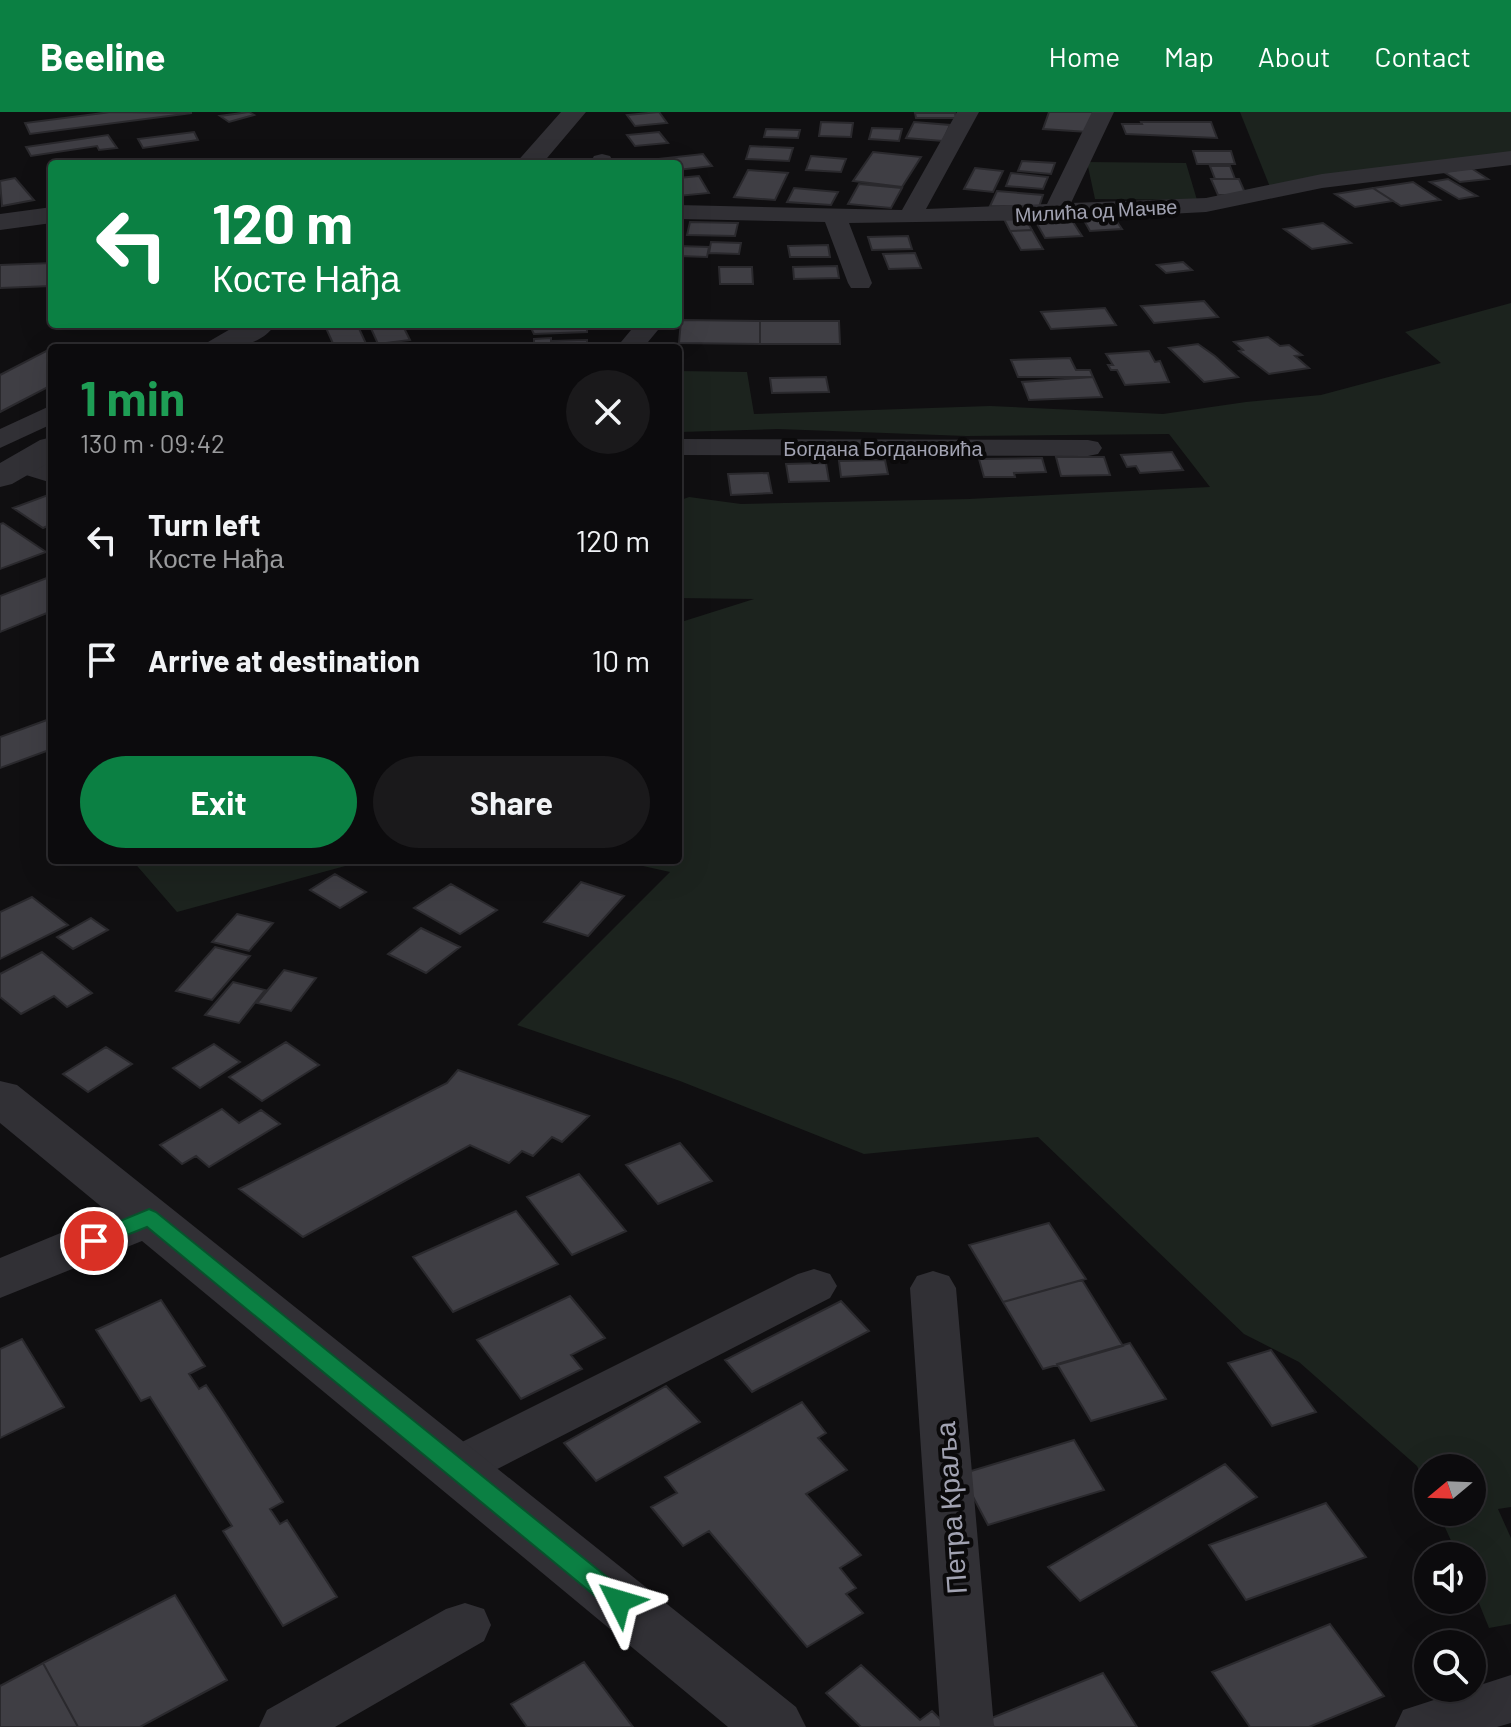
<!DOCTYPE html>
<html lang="en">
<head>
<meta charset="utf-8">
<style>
	:root { --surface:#0c0b0d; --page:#1a191b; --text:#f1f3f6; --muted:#9a9b9d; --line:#2c2b2e; --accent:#0b8043 }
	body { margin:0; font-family:Barlow,sans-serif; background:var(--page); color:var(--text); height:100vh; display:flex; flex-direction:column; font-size:30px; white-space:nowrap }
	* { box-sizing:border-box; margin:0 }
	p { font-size:26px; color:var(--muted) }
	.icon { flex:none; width:44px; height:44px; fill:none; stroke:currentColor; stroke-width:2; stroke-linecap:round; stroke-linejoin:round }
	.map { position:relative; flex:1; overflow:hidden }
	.side { position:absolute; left:48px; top:232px; width:634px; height:520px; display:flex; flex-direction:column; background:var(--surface); border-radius:8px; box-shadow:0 8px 32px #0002,0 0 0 2px var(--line) }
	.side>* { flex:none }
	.guide { position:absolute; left:48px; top:48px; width:634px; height:168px; border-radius:8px; box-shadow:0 8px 32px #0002,0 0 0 2px var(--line); background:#0b8043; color:#fff; overflow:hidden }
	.needle { width:52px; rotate:251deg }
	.buttons { position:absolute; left:1414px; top:1342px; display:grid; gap:16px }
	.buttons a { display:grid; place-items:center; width:72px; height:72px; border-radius:50%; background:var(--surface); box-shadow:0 8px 32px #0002,0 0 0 2px var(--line); font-size:40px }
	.pin { position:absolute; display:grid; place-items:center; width:68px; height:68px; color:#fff; margin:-34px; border:4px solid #fff; border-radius:50%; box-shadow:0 2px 8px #0007 }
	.me { position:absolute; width:88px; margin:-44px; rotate:310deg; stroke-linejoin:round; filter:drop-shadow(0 0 6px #0008) }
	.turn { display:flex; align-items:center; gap:28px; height:168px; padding:0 32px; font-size:36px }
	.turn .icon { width:104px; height:104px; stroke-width:2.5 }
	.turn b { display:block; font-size:56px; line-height:68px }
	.round { display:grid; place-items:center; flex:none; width:84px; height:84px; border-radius:42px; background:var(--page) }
	.overview { display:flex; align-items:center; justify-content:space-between; height:136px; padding:0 32px }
	h1 { font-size:48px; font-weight:700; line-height:60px; color:#1e9e55 }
	.primary-button { display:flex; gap:16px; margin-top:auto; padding:16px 32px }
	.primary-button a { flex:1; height:92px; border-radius:48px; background:var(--accent); color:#fff; font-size:32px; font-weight:700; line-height:92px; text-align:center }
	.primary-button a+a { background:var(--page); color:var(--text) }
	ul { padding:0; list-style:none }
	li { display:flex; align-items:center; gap:24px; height:120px; padding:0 32px }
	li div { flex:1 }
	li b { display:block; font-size:30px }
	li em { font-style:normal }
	header { display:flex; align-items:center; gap:48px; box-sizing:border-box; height:112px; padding:0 40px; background:var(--accent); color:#fff }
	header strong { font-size:38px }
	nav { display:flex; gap:44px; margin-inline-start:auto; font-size:28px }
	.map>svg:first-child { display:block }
	.green { fill:#1c231e }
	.building { fill:#3f3e44; stroke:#2a292d; stroke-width:2 }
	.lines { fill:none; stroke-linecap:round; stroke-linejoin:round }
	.minor { fill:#313035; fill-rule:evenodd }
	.tertiary { fill:#313035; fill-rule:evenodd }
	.route { fill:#0b8043; stroke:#07532c; stroke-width:2 }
	.labels { text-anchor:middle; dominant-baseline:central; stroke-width:8; stroke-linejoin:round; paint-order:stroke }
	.far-street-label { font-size:20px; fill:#a1a2b1; stroke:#0b0a0b }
	.near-street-label { font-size:28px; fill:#a1a2b1; stroke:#0b0a0b }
</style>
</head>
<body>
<header>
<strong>Beeline</strong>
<nav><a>Home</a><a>Map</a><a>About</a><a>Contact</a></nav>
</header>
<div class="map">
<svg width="1511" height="1615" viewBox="0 0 1511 1615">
	<rect width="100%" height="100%" fill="#100f11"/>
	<path class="green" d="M1240 0H1511V46L1272 80Z
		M1087 50 1186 51 1197 88 1095 87Z
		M1511 191V1395L1498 1397 1511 1426V1512L1489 1516 1472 1474V1444H1458L1438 1400H1472V1356H1428V1378L1417 1354 1299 1250 1244 1222 1038 1025 864 1042 680 969 517 913 670 760 616 748H678V511L754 487 678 486V389L689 385 741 392 969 387 1210 375 1169 322 966 324 778 317 680 320 678 259 747 260 754 302 990 294 1163 302 1246 290 1321 283 1441 251 1405 220Z
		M132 748H367L177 800Z"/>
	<path class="building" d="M111 0 192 1 30 22 25 11Z
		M249 0 254 3 229 10 220 4Z
		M659 0 667 11 635 14 627 3Z
		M1049 0H1095L1088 20 1043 17Z
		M915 1H955L956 6H916Z
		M821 10 853 11 851 25 819 24Z
		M914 10 950 13 943 29 906 26Z
		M1141 10H1211L1217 26 1126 22 1122 12H1142Z
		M872 16 902 17 899 29 869 27Z
		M766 17 800 18 798 26 764 25Z
		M194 20 198 28 143 36 138 27Z
		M659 20 668 31 635 34 627 23Z
		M108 23 117 36 99 38 97 34 31 44 26 35Z
		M750 34 793 36 789 49 746 47Z
		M1193 39H1231L1235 52H1197Z
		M873 40 921 45 902 75 853 69Z
		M703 42 712 54 678 58V52H643L640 49Z
		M811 44 846 47 841 60 806 58Z
		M1022 49 1055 51 1051 62 1018 59Z
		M1210 54H1230L1235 67H1215Z
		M975 56 1003 59 993 80 964 77Z
		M1471 56 1488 67 1460 70 1444 60Z
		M748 58 788 61 775 88 734 85Z
		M1011 61 1048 65 1043 77 1006 74Z
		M699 64 709 81 678 84V66Z
		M15 66 34 88 2 94 0 69Z
		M1211 67H1239L1246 83H1218Z
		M1448 67 1477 84 1459 87 1430 70Z
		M1413 70 1440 88 1401 94 1373 76Z
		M859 72 902 76 891 96 848 92Z
		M794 76 838 80 831 93 787 90Z
		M1373 76 1393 89 1355 95 1335 82Z
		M997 79 1043 83 1039 95 990 94Z
		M1024 104 1032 118 1010 119 1003 105Z
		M1113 104 1122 117 1090 119 1082 105Z
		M690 110 738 111 735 124 687 123Z
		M1073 110 1082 124 1045 126 1037 112Z
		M1323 111 1351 131 1312 137 1284 117Z
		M1032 118 1043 137 1021 138 1010 119Z
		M908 124 912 137 872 138 868 125Z
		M711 130 741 131 739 142 709 141Z
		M828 133 830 145H790L788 134Z
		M679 134 709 135 707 145 678 144Z
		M915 141 921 156 889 157 883 142Z
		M1183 150 1192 158 1166 161 1157 153Z
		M52 151V174L0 176V153Z
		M837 154 839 166 794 167 793 155Z
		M719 155H752L753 172H720Z
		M1204 189 1218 205 1154 211 1141 194Z
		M1105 196 1116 213 1051 217 1041 200Z
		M681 208 760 209V232L679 231Z
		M760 209H839L840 232H760Z
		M357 212 368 236H335L326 216Z
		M369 212H402L410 228 378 232Z
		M529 212H587V220L534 222Z
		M1268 225 1280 234 1289 233 1302 243 1295 244 1309 256 1269 262 1239 239 1243 238 1234 230Z
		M551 226V229L587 228V236H529L534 235V227Z
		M1198 232 1215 244 1238 265 1204 270 1169 236Z
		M48 238 52 240V273L0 300V263Z
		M1149 239 1155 250 1160 249 1169 270 1125 273 1117 258H1111L1108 253H1113L1106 242Z
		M1070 246 1076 258H1090L1093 265H1018L1011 248Z
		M826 265 829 280 772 281 770 266Z
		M1093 265 1102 285 1029 288 1022 270Z
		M1172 340 1183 358 1140 361 1136 354 1127 355 1121 343Z
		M1056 345H1104L1110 363 1061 364Z
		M1042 346 1046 360 1014 361 1015 365H984L979 347Z
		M885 348 888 362 841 365 839 349Z
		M826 351 829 369 789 370 786 352Z
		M768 361 772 381 731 383 728 362Z
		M48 383 52 385V412L43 416 13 396Z
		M3 411 46 440 0 457V412Z
		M52 464V499L0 520V484Z
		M47 608 52 613V637L0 656V625Z
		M335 762 366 780 340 796 310 778Z
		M581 770 624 784 588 824 544 810Z
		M451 772 497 798 460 822 414 796Z
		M32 785 68 813 0 847V800Z
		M237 802 273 811 249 839 212 830Z
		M91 806 108 818 73 837 57 825Z
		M421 816 460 835 426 861 388 842Z
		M215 835 250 844 212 888 176 879Z
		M42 840 92 881 67 895 54 884 21 902 0 885V862Z
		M284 858 316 866 291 899 257 891Z
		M233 870 265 878 239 911 205 903Z
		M286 930 319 953 262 989 229 965Z
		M214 932 240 950 200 976 173 956Z
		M106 935 132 952 88 980 63 962Z
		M458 958 589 1004 562 1030 552 1025 533 1044 522 1039 509 1051 470 1033 303 1125 239 1077 447 971Z
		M222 997 239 1011 261 998 280 1012 209 1055 196 1044 182 1052 160 1033Z
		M680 1031 712 1069 658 1092 626 1053Z
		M579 1062 626 1119 572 1143 527 1085Z
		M516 1099 558 1152 453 1200 413 1145Z
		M1049 1111 1086 1167 1003 1190 969 1133Z
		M1082 1168 1123 1234 1043 1257 1003 1190Z
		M570 1184 605 1226 571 1243 582 1257 521 1287 477 1228Z
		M161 1188 205 1254 189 1262 199 1277 206 1273 219 1292 283 1390 270 1397 280 1412 287 1408 337 1485 283 1514 223 1419 232 1414 150 1285 141 1289 96 1218Z
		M841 1189 869 1219 752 1280 725 1248Z
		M22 1227 64 1295 0 1326V1237Z
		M1130 1231 1166 1287 1091 1309 1057 1252Z
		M1271 1238 1316 1300 1272 1314 1228 1251Z
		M666 1274 700 1310 596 1369 564 1331Z
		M802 1290 826 1321 818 1326 847 1358 806 1382 861 1443 840 1456 856 1476 846 1482 863 1501 807 1535 709 1419 683 1434 651 1395 677 1381 665 1365Z
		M1074 1328 1104 1378 988 1413 961 1362Z
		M1225 1352 1257 1385 1080 1489 1048 1455Z
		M1326 1391 1366 1445 1246 1488 1209 1433Z
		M175 1483 227 1568 140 1615H78L43 1551Z
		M1330 1512 1384 1584 1309 1615H1250L1212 1560Z
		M584 1550 633 1615H527L511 1592Z
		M43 1551 78 1615H0V1574Z
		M861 1553 920 1608 932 1599 948 1615H861L826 1581Z
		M1103 1561 1137 1615H994L989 1607Z"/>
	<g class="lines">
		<path class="minor" d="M957 0H979L926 97 1047 92 1092 0H1114L1071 91 1206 86 1322 62 1511 39V53L1322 76 1206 100 1055 108 849 111 872 171 869 176H851L848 171 825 110 678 107V93L902 98Z
			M602 42 610 44 613 49 611 52H589L594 44Z
			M636 212H663L643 236H616Z
			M52 293V312L0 336V317Z
			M678 327 1088 328 1098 330 1102 336 1098 342 1088 344 678 343Z
			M23 344 52 353V371L13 359 9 353 13 347Z
			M814 1157 830 1162 837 1174 830 1186 474 1369 457 1375 440 1369 432 1355 440 1341 798 1162Z
			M933 1159 949 1164 956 1176 994 1615H940L910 1176 917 1164Z
			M465 1491 484 1497 491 1513 484 1529 335 1615H259L267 1598 446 1497Z
			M1511 1563V1611L1497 1615H1395L1403 1598Z"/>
		<path class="tertiary" d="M561 0H586L542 52H515Z
			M52 95V111L0 118V102Z
			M239 212H276C259 236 230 236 204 236L208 230Z
			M52 325V349L12 372 0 375V351L40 328Z
			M0 969 17 973 796 1595 806 1615H728L142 1129 0 1186V1146L109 1101 0 1011Z"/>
	</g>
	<path class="route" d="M149 1097 156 1100 628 1482 632 1489 628 1497 619 1500 611 1497 147 1115 94 1136 86 1134 83 1129 86 1123Z"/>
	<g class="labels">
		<g class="far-street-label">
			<text transform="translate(1096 98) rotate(-3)">Милића од Мачве</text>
			<text x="883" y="336">Богдана Богдановића</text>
		</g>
		<g class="near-street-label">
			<text transform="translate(950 1396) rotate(-94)">Петра Краља</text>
		</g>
	</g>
</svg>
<div class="buttons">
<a><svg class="needle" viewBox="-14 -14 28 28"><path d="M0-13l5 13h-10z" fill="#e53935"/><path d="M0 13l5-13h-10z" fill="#9a9b9d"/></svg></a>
<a><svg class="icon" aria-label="sound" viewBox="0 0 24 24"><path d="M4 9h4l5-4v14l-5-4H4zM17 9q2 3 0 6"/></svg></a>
<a><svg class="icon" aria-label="search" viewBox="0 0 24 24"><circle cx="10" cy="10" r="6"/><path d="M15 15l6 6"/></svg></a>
</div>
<div class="pin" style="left:94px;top:1129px;background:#d93025"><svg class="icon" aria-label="arrive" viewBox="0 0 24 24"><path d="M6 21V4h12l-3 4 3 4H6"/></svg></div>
<svg class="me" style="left:619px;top:1489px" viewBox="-20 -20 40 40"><path d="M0-17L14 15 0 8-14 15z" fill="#0b8043" stroke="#fff" stroke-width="4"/></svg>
<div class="guide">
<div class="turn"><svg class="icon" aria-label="left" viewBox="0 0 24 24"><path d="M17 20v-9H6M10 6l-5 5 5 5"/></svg><div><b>120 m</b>Косте Нађа</div></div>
</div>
<section class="side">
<div class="overview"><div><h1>1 min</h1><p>130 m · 09:42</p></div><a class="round"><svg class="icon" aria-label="close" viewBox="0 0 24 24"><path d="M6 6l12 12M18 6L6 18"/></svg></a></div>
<ul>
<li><svg class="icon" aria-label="left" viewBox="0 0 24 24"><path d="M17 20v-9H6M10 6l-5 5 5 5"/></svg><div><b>Turn left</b><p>Косте Нађа</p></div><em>120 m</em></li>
<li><svg class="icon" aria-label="arrive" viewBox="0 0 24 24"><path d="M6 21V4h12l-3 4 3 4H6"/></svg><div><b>Arrive at destination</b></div><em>10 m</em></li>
</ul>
<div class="primary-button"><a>Exit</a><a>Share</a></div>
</section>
</div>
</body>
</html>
